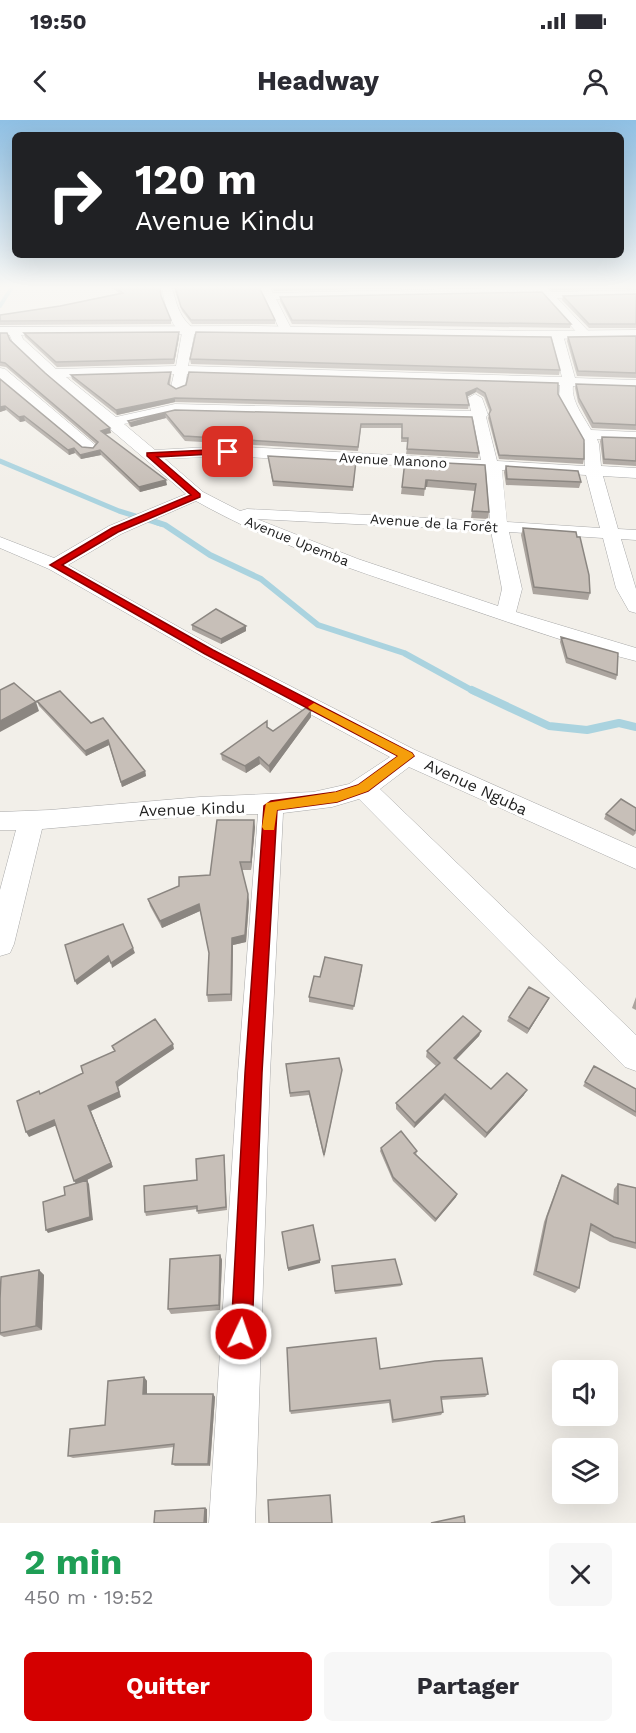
<!DOCTYPE html>
<html lang="fr">
<head>
<meta charset="utf-8">
<style>
	:root { --surface:#fff; --page:#f7f7f7; --text:#2b2b33; --muted:#7c7c81; --accent:#d40000 }
	body { margin:0; font-family:"Work Sans",sans-serif; background:var(--page); color:var(--text); height:100vh; display:flex; flex-direction:column; font-size:22px; white-space:nowrap }
	* { box-sizing:border-box; margin:0 }
	p { font-size:20px; color:var(--muted) }
	.icon { flex:none; width:33px; height:33px; fill:none; stroke:currentColor; stroke-width:2; stroke-linecap:round; stroke-linejoin:round }
	.map { position:relative; height:1403px; overflow:hidden }
	.side { display:flex; flex-direction:column; background:var(--surface); flex:1 }
	.side>* { flex:none }
	.banner { position:absolute; left:12px; top:12px; width:612px; height:126px; border-radius:9px; box-shadow:0 6px 24px #0002; background:#202124; color:#fff; overflow:hidden }
	.controls { position:absolute; left:552px; top:1240px; display:grid; gap:12px }
	.controls a { display:grid; place-items:center; width:66px; height:66px; border-radius:9px; background:var(--surface); box-shadow:0 6px 24px #0002; font-size:30px }
	.pin { position:absolute; display:grid; place-items:center; width:51px; height:51px; color:#fff; margin:-26px; border-radius:12px; box-shadow:0 3px 9px #0006 }
	.me { position:absolute; width:66px; margin:-33px; rotate:3deg; stroke-linejoin:round; filter:drop-shadow(0 0 4px #0008) }
	.turn { display:flex; align-items:center; gap:21px; height:126px; padding:0 24px; font-size:27px }
	.turn .icon { width:78px; height:78px; stroke-width:2.5 }
	.turn b { display:block; font-size:42px; line-height:51px }
	.round { display:grid; place-items:center; flex:none; width:63px; height:63px; border-radius:9px; background:var(--page) }
	.head { display:flex; align-items:center; justify-content:space-between; height:102px; padding:0 24px }
	h1 { font-size:36px; font-weight:700; line-height:45px; color:#1e9e55 }
	.cta { display:flex; gap:12px; margin-top:auto; padding:12px 24px }
	.cta a { flex:1; height:69px; border-radius:9px; background:var(--accent); color:#fff; font-size:24px; font-weight:700; line-height:69px; text-align:center }
	.cta a+a { background:var(--page); color:var(--text) }
	.status { display:flex; justify-content:space-between; align-items:center; height:42px; padding:0 30px; background:var(--surface); direction:ltr }
	.status svg { height:16px; fill:currentColor }
	header { display:flex; justify-content:space-between; align-items:center; height:78px; padding:0 24px; background:var(--surface); font-size:27px; font-weight:700 }
	.map>svg:first-child { display:block }
	.lines { fill:none; stroke-linecap:round; stroke-linejoin:round }
	.stream-far3 { stroke:#aad3df; stroke-width:4 }
	.stream-far2 { stroke:#aad3df; stroke-width:5 }
	.stream-far1 { stroke:#aad3df; stroke-width:6 }
	.stream { stroke:#aad3df; stroke-width:8 }
	.minor-casing { stroke:#a9a9a9; stroke-width:1 }
	.tertiary-casing { stroke:#a9a9a9; stroke-width:1 }
	.minor { fill:#fff; fill-rule:evenodd }
	.tertiary { fill:#fff; fill-rule:evenodd }
	.wall { fill:#aba49e }
	.shaded-wall { fill:#8b8681 }
	.building { fill:#c7bfb8; stroke:#8b8681; stroke-width:1.5 }
	.route { fill:#d40000; stroke:#8a0000; stroke-width:1.5 }
	.slow { fill:#f59e0b }
	.labels { text-anchor:middle; dominant-baseline:central; stroke-width:6; stroke-linejoin:round; paint-order:stroke }
	.far-street-label { font-size:14px; fill:#222; stroke:#fff }
	.street-label { font-size:16px; fill:#222; stroke:#fff }
</style>
</head>
<body>
<div class="status"><b>19:50</b><svg viewBox="0 0 49 12"><path d="M0 12V9h3v3zM5 12V6h3v6zM10 12V3h3v9zM15 12V0h3v12zM26 1h20v11H26zM47 4h2v5h-2z"/></svg></div>
<header><svg class="icon" aria-label="back" viewBox="0 0 24 24"><path d="M15 5l-7 7 7 7"/></svg>Headway<svg class="icon" aria-label="person" viewBox="0 0 24 24"><circle cx="12" cy="8" r="4"/><path d="M4 21q1-7 8-7t8 7"/></svg></header>
<div class="map">
<svg width="636" height="1403" viewBox="0 0 636 1403">
	<rect width="100%" height="100%" fill="#f2efe9"/>
	<g class="lines">
		<path class="stream-far3" d="M0 186 12 167"/>
		<path class="stream-far2" d="M0 341 119 391 161 404"/>
		<path class="stream-far1" d="M156 402 165 405 210 435 261 459 318 505 404 533 475 572"/>
		<path class="stream" d="M472 570 549 606 587 610 619 603 636 607"/>
		<defs>
			<path id="minor" d="M162 167H172C177 187 180 198 195 210L188 246 562 257 551 215 557 211 563 215 575 258 636 260V268L573 266C571 281 584 297 591 310L636 312V320L597 319 599 324 601 346 636 348V358L603 356 618 409 636 410V420L621 419 636 469V493L629 491 616 468 603 418 509 412 522 469 516 492 636 528V541C568 524 503 500 437 478 355 450 272 424 196 381L121 414 68 445 216 528 415 630 636 728V749L409 647 380 669 636 915V951L625 947 359 679 332 687 283 693 270 953 255 1403H209L238 953 258 694 200 695 42 709 14 824 10 833 0 836V770L16 710H0V692L50 690 200 677 313 672 349 664 390 637 202 536 49 449 0 428V417L54 438 109 406 186 374 48 256 13 223 8 211 14 207 18 208 23 219 56 249 176 246 182 213C169 204 164 182 162 167ZM174 254 171 267 178 271 185 267 187 254 560 265 559 277 585 324V346L497 341 486 297 488 295 482 278 475 274 468 278 471 291 175 284 116 297 66 257ZM175 292 473 299 481 340 228 326 155 330 124 304ZM228 336 486 350 490 401 247 389 240 391 203 372 165 339ZM502 350 586 355 600 408 507 402ZM257 399 491 411 502 469 498 486 358 439Z
				M260 167H270L273 173 547 167 551 172 636 170V176L557 178 591 214 585 218 581 217 542 174 276 179 292 210 286 214 280 210Z
				M0 248 5 249 94 324 97 327 94 330H84L0 259Z"/>
			<path id="tertiary" d="M254 206 527 211 636 210V218L527 219 254 214 0 215V207Z"/>
		</defs>
		<use href="#minor" class="minor-casing"/>
		<use href="#tertiary" class="tertiary-casing"/>
		<use href="#minor" class="minor"/>
		<use href="#tertiary" class="tertiary"/>
	</g>
	<path class="wall" d="M111 167H160L161 176 171 200V204L0 205V195L60 186 119 173Z
		M174 167H259L275 200V204H192L182 191Z
		M272 167H446L274 171Z
		M549 167H636V168L552 170Z
		M636 174V208H589L562 180 563 176Z
		M280 177 571 204 570 208 292 204 280 181Z
		M0 213 10 220 111 313 105 314 167 365 140 372 101 335 81 339 75 333 69 335 25 301 20 302 6 290 0 292V259L82 327 93 328 96 324 6 247 0 246Z
		M24 213 179 217 174 244 57 247 25 217Z
		M636 216V258L577 256 567 221 568 217Z
		M190 239 560 250 559 255 191 244Z
		M71 255 171 256 170 265 176 269 558 263V274L584 339 583 344 499 339 488 298 490 293 484 277 476 272 467 277 469 285 468 289 175 282 117 295 72 259Z
		M576 264 636 266V310L592 308 578 282 575 268Z
		M175 290 472 297 479 333 478 338 406 334 408 322H401L402 308H361L358 331 185 321 166 298 131 307 129 305 128 301Z
		M602 317 636 318V346L603 344 600 321Z
		M268 336 356 341 353 371 273 366Z
		M405 341 485 345 489 392 488 399 471 398 475 371 427 367H425L424 376 401 374Z
		M506 346 581 362 579 368 506 365 504 352Z
		M523 408 590 473 588 480 533 474 521 415Z
		M192 505 246 506V511L221 524 192 510Z
		M561 517 617 555 616 560 566 543 560 522Z
		M37 581 91 603 145 651 146 656 122 667 109 625 86 636 39 586Z
		M311 591V597L270 653 260 644 246 653 222 640 221 634 268 607 273 611Z
		M621 679 636 713 633 716 604 699 606 694Z
		M255 707 251 750H242L249 782 246 822 233 825 232 881 208 882 207 875 209 833 200 791 162 808 150 786 148 779 210 755Z
		M362 849 353 890 309 882V877L320 857Z
		M636 877V890L632 888Z
		M549 878 527 914 507 901 509 897Z
		M481 911 479 916 456 940 491 969 524 975 485 1018 443 979 414 1008 396 989V983L436 946 426 937 427 931Z
		M286 944 341 954 324 1038 309 975 290 977Z
		M594 946 636 969V997L583 966Z
		M381 1028 417 1031 416 1035 457 1074 456 1077 435 1102 393 1061 380 1031Z
		M224 1035 227 1090 198 1094 197 1089 146 1096 145 1092 197 1060Z
		M562 1055 613 1082 614 1069 618 1064 636 1068V1129L610 1122 589 1110 579 1168 575 1173 533 1155 544 1102 559 1061Z
		M220 1135 222 1140 220 1190 171 1194 168 1189Z
		M332 1146 402 1164 401 1166 335 1174Z
		M39 1150 44 1155 42 1210 4 1217 0 1215V1213Z
		M380 1249 488 1274 485 1277 441 1280 443 1292 441 1295 392 1303 389 1283 291 1294 290 1291Z
		M144 1257 147 1261V1274H213L215 1277 210 1346H175L172 1344 174 1327 73 1338 68 1336 105 1305Z"/>
	<path class="shaded-wall" d="M179 212V217L174 244V239Z
		M477 268 476 272 466 277V273Z
		M175 278V282L117 295 116 290Z
		M5 286 6 290 0 292V287Z
		M165 293 166 298 131 307 130 303Z
		M24 296 25 301 20 302 19 297Z
		M110 308 111 313 101 315V311Z
		M74 328 75 333 69 335 68 330Z
		M100 330 101 335 81 339 80 335Z
		M166 360 167 365 140 372 139 367Z
		M426 360H428L427 367H425Z
		M246 506V511L221 524V519Z
		M36 582 39 591 0 612V601Z
		M311 591V597L270 653 269 646Z
		M108 620 109 625 86 636 85 631Z
		M259 637 260 644 246 653 245 646Z
		M145 651 146 656 122 667 121 662Z
		M254 700 255 707 251 750V742Z
		M248 774 249 782 246 822 233 825 232 881 231 874 232 818Z
		M199 784 200 791 162 808 160 801Z
		M133 828 135 833 112 848 111 843Z
		M108 836 110 841 77 865 75 861Z
		M549 878 547 882 527 914 529 909Z
		M481 911 479 916 453 943 454 938Z
		M173 924 174 929 118 967 121 977 91 991 113 1047 77 1065 74 1061 88 986 116 962Z
		M527 970 524 975 485 1018 487 1013Z
		M445 974 443 979 414 1008 415 1003Z
		M54 1000 57 1005 29 1017 26 1012Z
		M87 1060 89 1064 93 1100 48 1113 46 1110Z
		M457 1074 456 1077 435 1102 436 1099Z
		M220 1135 222 1140 220 1190 219 1185Z
		M320 1140V1143L288 1151V1148Z
		M39 1150 44 1155 42 1210 36 1206Z
		M144 1257 147 1261V1277L143 1274Z
		M213 1274 215 1277 210 1346 208 1344Z
		M205 1388 207 1389V1403H204Z"/>
	<path class="building" d="M115 167H160L161 176 171 200 0 201V195L60 186 123 173Z
		M175 167H259L275 200H191L181 187Z
		M542 172 571 204 292 200 280 177Z
		M636 174V204H589L563 176Z
		M179 212 174 239 56 242 24 213Z
		M196 212 551 217 560 250 190 239Z
		M0 213H7L10 220 45 253 110 308 101 311 166 360 139 367 100 330 80 335 74 328 68 330 24 296 19 297 5 286 0 287V259L82 327 93 328 98 322 5 243 0 242Z
		M636 216V253L578 251 568 217Z
		M171 252 168 264 176 269 186 265 189 252 558 263V274L584 320V339L499 335 489 294 491 290 485 273 477 268 466 273 469 285 175 278 116 290 71 255Z
		M576 264 636 266V305L593 303 579 278Z
		M175 290 472 297 479 333 407 329 408 318H402V304H361L358 327 184 316 165 293 130 303 128 301Z
		M602 317 636 318V341L604 339Z
		M268 336 356 341 353 367 273 361Z
		M405 341 485 345 489 392 472 391 476 364 428 360H426L425 369 402 367Z
		M506 346 578 351 581 362 507 359Z
		M523 408 576 412 577 417H580L589 455 590 473 534 467Z
		M216 489 246 506 221 519 192 505Z
		M561 517 618 533 617 555 567 538Z
		M14 563 36 582 0 601V570Z
		M60 571 91 603 103 598 145 651 121 662 108 620 85 631 37 581Z
		M306 588 311 591 269 646 259 637 245 646 221 634 267 601V607L273 611Z
		M621 679 636 688V710L635 711 606 694Z
		M217 700H254L251 742H240L248 774 245 815 232 818 231 874 207 875 209 833 199 784 160 801 148 779 179 766V757L210 755Z
		M123 804 133 828 111 843 108 836 75 861 65 825Z
		M325 837 362 845 354 886 309 877 314 856 320 857Z
		M529 867 549 878 529 909 509 897Z
		M463 896 481 911 454 938 491 969 507 953 527 970 487 1013 445 974 415 1003 396 983 440 943 427 931Z
		M155 899 173 924 116 962 119 972 88 986 111 1043 74 1061 54 1000 26 1012 17 981 39 971 40 974 83 953 81 946 115 931 112 926Z
		M339 938 342 950 324 1035 309 971 290 973 286 944Z
		M594 946 636 969V992L585 962Z
		M401 1011 417 1031 414 1033 457 1074 436 1099 393 1057 381 1028Z
		M224 1035 226 1087 197 1091V1086L145 1092 144 1066 197 1060 196 1039Z
		M562 1055 618 1084V1064L636 1068V1123L614 1117 591 1104 579 1168 536 1151 547 1097Z
		M87 1060 90 1097 46 1110 43 1082 65 1075 64 1067Z
		M313 1105 320 1140 288 1148 282 1112Z
		M220 1135 219 1185 168 1189 170 1139Z
		M395 1139 402 1164 335 1171 332 1146Z
		M39 1150 36 1206 0 1213V1179L1 1157Z
		M376 1218 380 1249 435 1241 482 1238 488 1274 441 1277 443 1292 393 1300 390 1280 290 1291 287 1228Z
		M144 1257 143 1274H213L208 1344H172L174 1324 68 1336 70 1309 105 1305 108 1261Z
		M330 1375 332 1403H269L268 1380Z
		M205 1388 204 1403H154L155 1391Z
		M464 1396 465 1403H431Z"/>
	<linearGradient id="sky" x2="0" y2="1"><stop stop-color="#8fc0e4"/><stop offset="0.46" stop-color="#f9f8f5"/><stop offset="1" stop-color="#f9f8f5" stop-opacity="0"/></linearGradient>
	<rect width="636" height="363" fill="url(#sky)"/>
	<path class="route" d="M228 329 232 332 231 333 157 337 200 374V377L118 412 62 445 213 530 412 633 414 636 368 671 337 682 277 690 262 953 252 1214 249 1221 241 1224 234 1221 231 1214 245 953 264 686 271 681 336 672 358 665 398 636 205 534 50 445 112 408 191 375 147 336V333Z"/>
	<path class="slow" d="M314 583 412 633 414 636 368 671 337 682 277 690 274 710H264L262 707 266 683 336 672 358 665 398 636 310 589 308 587Z"/>
	<g class="labels">
		<g class="far-street-label">
			<text transform="translate(393 340) rotate(3)">Avenue Manono</text>
			<text transform="translate(434 403) rotate(4)">Avenue de la Forêt</text>
			<text transform="translate(297 421) rotate(22)">Avenue Upemba</text>
		</g>
		<g class="street-label">
			<text transform="translate(476 667) rotate(25)">Avenue Nguba</text>
			<text transform="translate(192 689) rotate(-2)">Avenue Kindu</text>
		</g>
	</g>
</svg>
<div class="controls">
<a><svg class="icon" aria-label="sound" viewBox="0 0 24 24"><path d="M4 9h4l5-4v14l-5-4H4zM17 9q2 3 0 6"/></svg></a>
<a><svg class="icon" aria-label="layers" viewBox="0 0 24 24"><path d="M12 4l9 5-9 5-9-5zM3 14l9 5 9-5"/></svg></a>
</div>
<div class="pin" style="left:228px;top:332px;background:#d93025"><svg class="icon" aria-label="arrive" viewBox="0 0 24 24"><path d="M6 21V4h12l-3 4 3 4H6"/></svg></div>
<svg class="me" style="left:241px;top:1214px" viewBox="-20 -20 40 40"><circle r="17" fill="#d40000" stroke="#fff" stroke-width="3"/><path d="M0-11L8 9 0 5-8 9z" fill="#fff"/></svg>
<div class="banner">
<div class="turn"><svg class="icon" aria-label="right" viewBox="0 0 24 24"><path d="M7 20v-9h11M14 6l5 5-5 5"/></svg><div><b>120 m</b>Avenue Kindu</div></div>
</div>
</div>
<section class="side">
<div class="head"><div><h1>2 min</h1><p>450 m · 19:52</p></div><a class="round"><svg class="icon" aria-label="close" viewBox="0 0 24 24"><path d="M6 6l12 12M18 6L6 18"/></svg></a></div>
<div class="cta"><a>Quitter</a><a>Partager</a></div>
</section>
</body>
</html>
